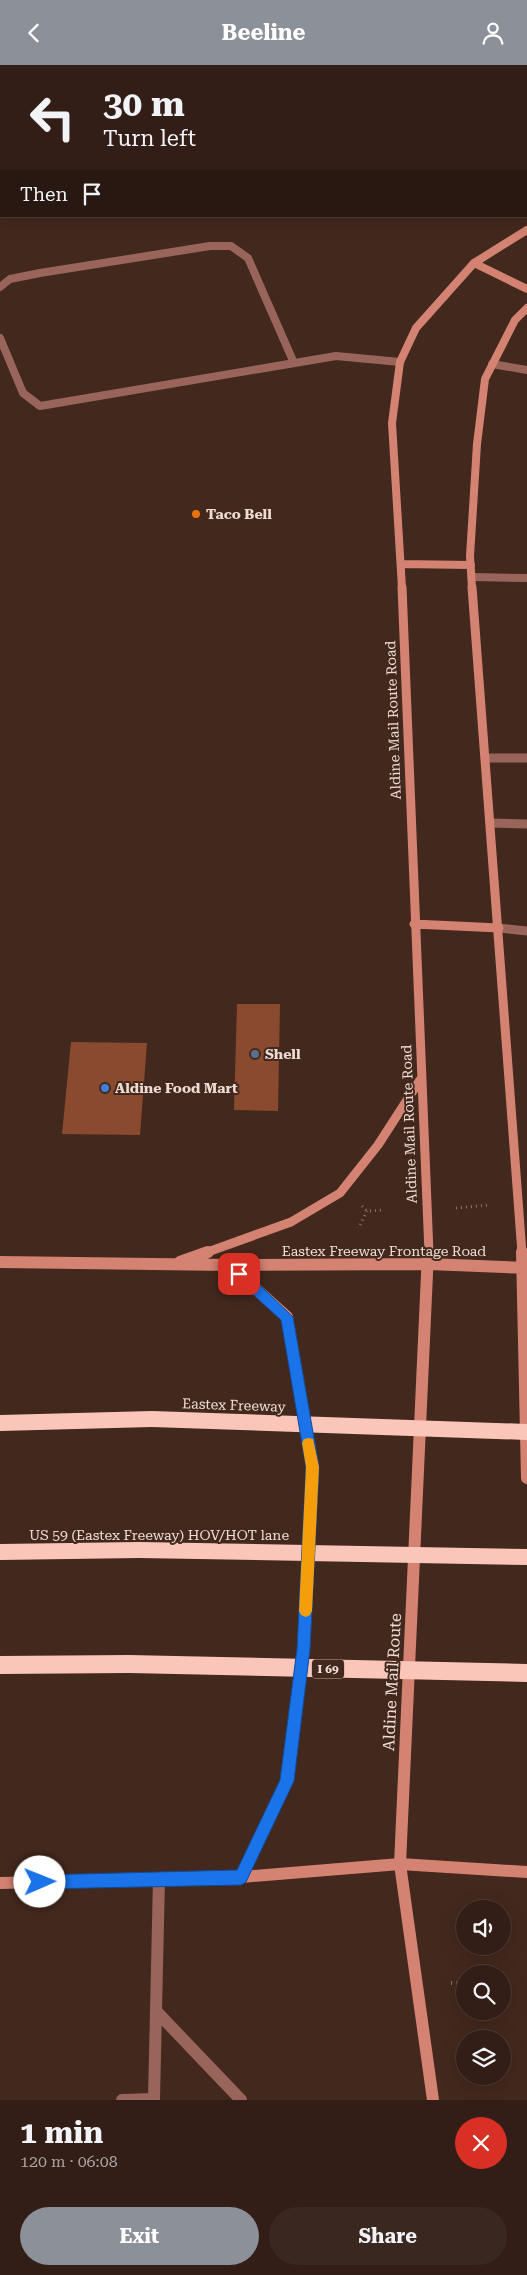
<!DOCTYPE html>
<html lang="en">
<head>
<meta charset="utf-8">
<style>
	:root { --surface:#321e16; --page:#3a271f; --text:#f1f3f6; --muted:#a8a2a1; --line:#4d3c35; --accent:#8c9099 }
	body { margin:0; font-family:"Roboto Serif",serif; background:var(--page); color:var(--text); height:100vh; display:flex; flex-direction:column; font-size:19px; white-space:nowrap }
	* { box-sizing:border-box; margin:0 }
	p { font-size:16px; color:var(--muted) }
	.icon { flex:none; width:28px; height:28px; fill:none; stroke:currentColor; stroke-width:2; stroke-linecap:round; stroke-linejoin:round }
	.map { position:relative; height:2035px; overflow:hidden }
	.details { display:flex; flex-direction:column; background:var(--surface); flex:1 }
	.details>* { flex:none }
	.guide { position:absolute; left:0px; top:0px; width:528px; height:152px; box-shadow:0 5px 20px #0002,0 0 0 1px var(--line); background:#321e16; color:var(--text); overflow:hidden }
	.buttons { position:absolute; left:456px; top:1835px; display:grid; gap:10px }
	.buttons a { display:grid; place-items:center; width:55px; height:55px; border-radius:50%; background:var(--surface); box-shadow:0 5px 20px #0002,0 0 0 1px var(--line); font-size:25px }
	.pin { position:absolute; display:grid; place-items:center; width:42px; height:42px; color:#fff; margin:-21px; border-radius:10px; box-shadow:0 2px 8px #0006 }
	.me { position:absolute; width:55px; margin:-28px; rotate:89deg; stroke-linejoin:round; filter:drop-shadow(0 0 4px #0008) }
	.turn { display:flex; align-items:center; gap:18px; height:105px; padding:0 20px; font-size:22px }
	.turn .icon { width:65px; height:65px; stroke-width:2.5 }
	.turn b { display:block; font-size:35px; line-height:42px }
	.then { display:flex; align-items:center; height:48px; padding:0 20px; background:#0003; gap:10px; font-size:19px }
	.round { display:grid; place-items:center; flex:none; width:52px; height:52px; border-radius:26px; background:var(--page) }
	.summary { display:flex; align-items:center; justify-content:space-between; height:85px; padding:0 20px }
	h1 { font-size:30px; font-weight:700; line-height:38px }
	.action { display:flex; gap:10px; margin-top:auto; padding:10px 20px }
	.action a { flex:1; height:58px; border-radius:30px; background:var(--accent); color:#fff; font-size:20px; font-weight:700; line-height:58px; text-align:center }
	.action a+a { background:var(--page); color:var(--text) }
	header { display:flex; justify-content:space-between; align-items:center; height:65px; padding:0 20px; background:var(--accent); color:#fff; font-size:22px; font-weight:700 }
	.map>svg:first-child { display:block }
	.building { fill:#894a30 }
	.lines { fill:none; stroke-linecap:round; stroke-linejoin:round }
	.path-far1 { stroke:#8b746b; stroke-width:3; stroke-dasharray:1 4; stroke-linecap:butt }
	.path { stroke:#8b746b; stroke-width:4; stroke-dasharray:1 4.5; stroke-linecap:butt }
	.lane-far2 { stroke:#99655a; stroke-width:8 }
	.lane-far1 { stroke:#99655a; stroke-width:9 }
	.lane { stroke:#99655a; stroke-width:12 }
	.secondary-far2 { stroke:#d48271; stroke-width:8 }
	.secondary-far1 { stroke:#d48271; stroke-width:9 }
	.secondary { stroke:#d48271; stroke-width:12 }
	.highway { fill:#fac6ba; fill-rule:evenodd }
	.route { fill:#1a73e8; stroke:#114b97 }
	.slow { fill:#f59e0b }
	.food-dot { fill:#e8710a; stroke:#43281d; stroke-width:2 }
	.service-dot { fill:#5c6f8a; stroke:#43281d; stroke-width:2 }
	.shop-dot { fill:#3f7fe0; stroke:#43281d; stroke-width:2 }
	.labels { text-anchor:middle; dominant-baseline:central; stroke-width:4; stroke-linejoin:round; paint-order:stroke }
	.shield { fill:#43281d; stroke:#bba69d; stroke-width:1 }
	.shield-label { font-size:12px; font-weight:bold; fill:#eedcd4 }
	.poi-label { font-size:14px; font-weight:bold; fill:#eedcd4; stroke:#43281d; text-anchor:start }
	.street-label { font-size:14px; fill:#eedcd4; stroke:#43281d }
	.near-street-label { font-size:16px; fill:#eedcd4; stroke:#43281d }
</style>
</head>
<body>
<header><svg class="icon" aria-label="back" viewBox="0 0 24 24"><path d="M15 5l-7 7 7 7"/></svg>Beeline<svg class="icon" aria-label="person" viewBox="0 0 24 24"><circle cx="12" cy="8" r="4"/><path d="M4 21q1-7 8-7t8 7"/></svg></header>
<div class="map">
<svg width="527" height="2035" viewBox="0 0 527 2035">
	<rect width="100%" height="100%" fill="#43281d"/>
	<path class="building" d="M237 939H280L278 1046 234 1045Z
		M71 977 147 978 140 1070 62 1069Z"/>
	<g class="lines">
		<path class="path-far1" d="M362 1141 367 1146 384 1145
			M456 1143 489 1140
			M360 1160 367 1146"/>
		<path class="path" d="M451 1918H465"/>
		<path class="lane-far2" d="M0 222 10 214 40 208 210 181H231L248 193 294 298
			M0 273 23 328 40 341 336 291 400 297
			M492 299 527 305
			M472 512 527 513"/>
		<path class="lane-far1" d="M486 693H527
			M491 758 527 759
			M499 863 527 866"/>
		<path class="lane" d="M157 1947 241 2035
			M122 2035 154 2034 159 1814"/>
		<path class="secondary-far2" d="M474 198 527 224
			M401 499 471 500
			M402 523 392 358 400 297 416 263 474 198 527 165
			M472 523 470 491 477 379 485 314 515 255 527 243"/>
		<path class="secondary-far1" d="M402 522 429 1188
			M472 522 522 1188
			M414 859 499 863
			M205 1188 291 1157 340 1128 378 1080 420 1015"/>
		<path class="secondary" d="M428 1187 400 1799 433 2035
			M522 1187 527 1413
			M0 1197 229 1200 429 1199 527 1203
			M180 1197 208 1187
			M229 1200 287 1252 313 1402 304 1584 287 1716 241 1812
			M0 1818 241 1812 400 1799 527 1807"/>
		<path class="highway" d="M152 1346 527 1359V1375L152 1362 0 1366V1350Z
			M139 1477 527 1484V1500L139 1493 0 1495V1479Z
			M129 1590 527 1599V1617L129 1608 0 1609V1591Z"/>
	</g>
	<path class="route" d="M239 1204 244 1205 293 1252 319 1402 310 1584 294 1716 246 1817 241 1820 40 1824 35 1822 33 1817 35 1812 40 1810 237 1805 280 1715 297 1584 306 1402 281 1255 235 1213 233 1209 235 1205Z"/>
	<path class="slow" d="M309 1373 313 1374 319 1402 312 1546 310 1550 306 1552 301 1550 299 1546 306 1402 302 1378 304 1374Z"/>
	<circle class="food-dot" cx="196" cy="449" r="5"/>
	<circle class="service-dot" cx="255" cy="989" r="5"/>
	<circle class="shop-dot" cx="105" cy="1023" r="5"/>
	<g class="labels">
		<rect class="shield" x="312" y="1594.5" width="32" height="19" rx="4"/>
		<g class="shield-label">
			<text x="328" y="1604">I 69</text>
		</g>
		<g class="poi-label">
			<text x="206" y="449">Taco Bell</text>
			<text x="265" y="989">Shell</text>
			<text x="115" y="1023">Aldine Food Mart</text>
		</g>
		<g class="street-label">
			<text transform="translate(393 655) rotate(-92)">Aldine Mail Route Road</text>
			<text transform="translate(409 1059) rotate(-92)">Aldine Mail Route Road</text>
			<text x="384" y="1186">Eastex Freeway Frontage Road</text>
			<text transform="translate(234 1340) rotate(2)">Eastex Freeway</text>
			<text x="159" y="1470">US 59 (Eastex Freeway) HOV/HOT lane</text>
		</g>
		<g class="near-street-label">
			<text transform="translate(392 1617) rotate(-87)">Aldine Mail Route</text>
		</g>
	</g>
</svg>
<div class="buttons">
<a><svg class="icon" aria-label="sound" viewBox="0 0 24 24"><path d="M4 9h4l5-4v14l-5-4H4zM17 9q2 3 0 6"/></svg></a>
<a><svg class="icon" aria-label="search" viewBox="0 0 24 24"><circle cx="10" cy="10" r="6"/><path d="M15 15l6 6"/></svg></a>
<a><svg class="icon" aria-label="layers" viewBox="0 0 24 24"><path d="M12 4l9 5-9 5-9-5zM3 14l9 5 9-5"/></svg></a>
</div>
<div class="pin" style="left:239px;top:1209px;background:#d93025"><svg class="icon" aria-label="arrive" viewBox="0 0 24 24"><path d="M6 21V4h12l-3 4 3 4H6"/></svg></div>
<svg class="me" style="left:40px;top:1817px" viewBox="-20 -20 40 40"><circle r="19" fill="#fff"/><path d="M0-13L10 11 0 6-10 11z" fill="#1a73e8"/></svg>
<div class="guide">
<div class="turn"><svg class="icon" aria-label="left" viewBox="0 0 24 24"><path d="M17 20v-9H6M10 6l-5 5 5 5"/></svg><div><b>30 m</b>Turn left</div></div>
<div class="then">Then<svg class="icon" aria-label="arrive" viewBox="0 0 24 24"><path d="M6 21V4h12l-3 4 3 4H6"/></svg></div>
</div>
</div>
<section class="details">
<div class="summary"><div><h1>1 min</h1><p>120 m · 06:08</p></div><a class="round" style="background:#d93025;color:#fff"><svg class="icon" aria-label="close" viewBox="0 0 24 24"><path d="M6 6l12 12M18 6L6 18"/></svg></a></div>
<div class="action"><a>Exit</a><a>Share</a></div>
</section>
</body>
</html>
